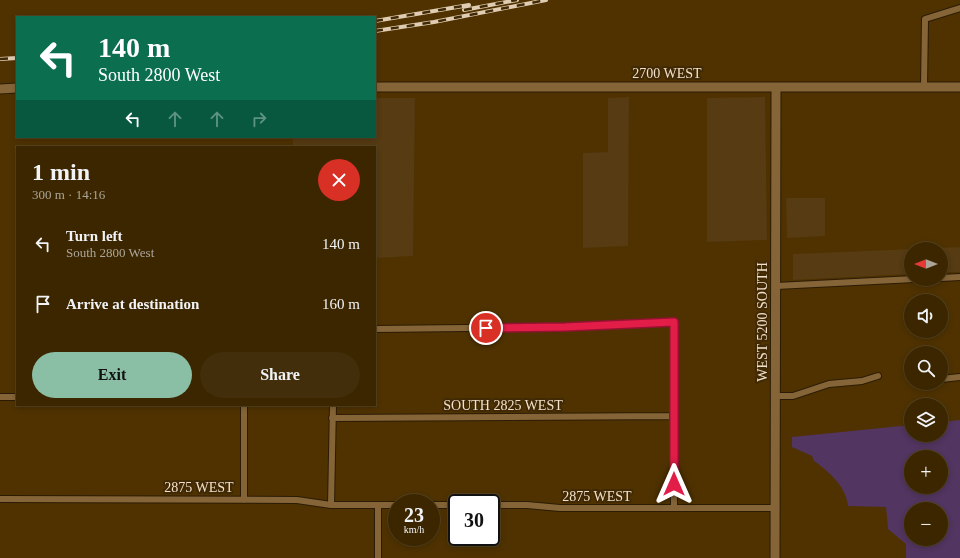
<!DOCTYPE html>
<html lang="en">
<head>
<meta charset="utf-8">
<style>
	:root { --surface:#3b2600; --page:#422e0a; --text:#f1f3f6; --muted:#aca599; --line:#544322; --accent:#8abfa5 }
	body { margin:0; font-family:"Times New Roman",serif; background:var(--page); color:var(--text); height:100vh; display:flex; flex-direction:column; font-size:15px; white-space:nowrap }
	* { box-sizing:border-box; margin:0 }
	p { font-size:13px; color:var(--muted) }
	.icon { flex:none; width:22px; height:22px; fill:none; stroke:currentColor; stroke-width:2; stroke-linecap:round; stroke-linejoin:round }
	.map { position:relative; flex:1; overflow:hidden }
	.drawer { position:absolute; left:16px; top:146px; width:360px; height:260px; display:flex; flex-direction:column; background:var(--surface); border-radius:0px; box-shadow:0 2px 6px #0003,0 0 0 1px var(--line) }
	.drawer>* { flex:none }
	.banner { position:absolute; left:16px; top:16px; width:360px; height:122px; border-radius:0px; box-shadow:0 2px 6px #0003,0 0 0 1px var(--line); background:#0b6e4f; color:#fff; overflow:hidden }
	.needle { width:26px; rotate:270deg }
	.controls { position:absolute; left:904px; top:242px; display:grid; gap:8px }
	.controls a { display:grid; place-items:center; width:44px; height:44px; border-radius:50%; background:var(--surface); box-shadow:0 2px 6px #0003,0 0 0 1px var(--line); font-size:20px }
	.speed { position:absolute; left:388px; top:494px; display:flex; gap:8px; font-size:20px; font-weight:700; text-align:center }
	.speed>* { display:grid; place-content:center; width:52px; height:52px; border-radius:50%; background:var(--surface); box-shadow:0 2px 6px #0003,0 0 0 1px var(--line); line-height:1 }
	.speed small { font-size:10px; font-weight:400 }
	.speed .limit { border:2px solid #111; border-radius:6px; background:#fff; color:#111 }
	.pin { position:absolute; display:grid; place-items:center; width:34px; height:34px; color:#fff; margin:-17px; border:2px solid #fff; border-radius:50%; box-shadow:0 1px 4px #0007 }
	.me { position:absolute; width:44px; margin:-22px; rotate:0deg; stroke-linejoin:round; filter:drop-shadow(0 0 3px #0008) }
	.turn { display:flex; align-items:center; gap:14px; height:84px; padding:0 16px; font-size:18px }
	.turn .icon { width:52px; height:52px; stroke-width:2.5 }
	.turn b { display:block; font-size:28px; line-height:34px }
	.lanes { display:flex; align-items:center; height:38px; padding:0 16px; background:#0003; justify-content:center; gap:20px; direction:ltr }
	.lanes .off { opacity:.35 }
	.round { display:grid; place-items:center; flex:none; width:42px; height:42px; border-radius:21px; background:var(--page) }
	.summary { display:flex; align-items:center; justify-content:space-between; height:68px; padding:0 16px }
	h1 { font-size:24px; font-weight:600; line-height:30px }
	.action { display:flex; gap:8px; margin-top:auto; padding:8px 16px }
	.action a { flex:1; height:46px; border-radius:24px; background:var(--accent); color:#111; font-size:16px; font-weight:600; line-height:46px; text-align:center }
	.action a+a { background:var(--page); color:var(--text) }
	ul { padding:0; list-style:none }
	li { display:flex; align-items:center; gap:12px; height:60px; padding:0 16px }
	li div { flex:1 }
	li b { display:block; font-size:15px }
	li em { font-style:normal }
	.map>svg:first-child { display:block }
	.built { fill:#563b13 }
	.green { fill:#523560; fill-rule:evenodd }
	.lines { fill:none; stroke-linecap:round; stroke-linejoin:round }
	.street-casing { stroke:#2c1c05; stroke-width:8 }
	.secondary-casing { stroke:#2c1c05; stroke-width:11 }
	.street { stroke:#856538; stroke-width:6 }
	.secondary { stroke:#856538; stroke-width:9 }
	.rail-casing { stroke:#e0ccb2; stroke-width:4 }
	.rail { stroke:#402905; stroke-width:2.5; stroke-dasharray:8; stroke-linecap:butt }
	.route-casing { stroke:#92132f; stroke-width:10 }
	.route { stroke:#e11d48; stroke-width:7 }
	.labels { text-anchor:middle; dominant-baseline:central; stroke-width:4; stroke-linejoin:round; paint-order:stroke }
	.street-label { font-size:14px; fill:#f2e0c9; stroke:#402905 }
</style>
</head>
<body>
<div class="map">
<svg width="960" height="558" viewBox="0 0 960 558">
	<rect width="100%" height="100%" fill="#4f3200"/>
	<path class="built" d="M629 97 628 246 583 248V153L608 152V98Z
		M765 97 767 240 707 242V98Z
		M375 98H415L413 256 375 258V147H293V137H375Z
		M786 198H825V236L787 238Z
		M960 247V272H941V249H911V274L793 280V254Z"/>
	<path class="green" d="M960 420V558H906V544L888 529 886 507 848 506C846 486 829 472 814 461L812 456 792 447V437L911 425V435H941V422ZM911 457H941V487H911ZM911 509H941V539H911Z"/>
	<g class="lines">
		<defs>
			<path id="street" d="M924 87 925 19 960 8
				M941 278 960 277
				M776 286 914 279
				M375 329 565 327 674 322V508
				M941 379 960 377
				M775 396H793L829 384 862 381 878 376
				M0 397H17
				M332 418 674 416
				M0 499 297 500 331 505H397
				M244 500V405
				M331 505 333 405
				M378 505V558
				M431 505H457
				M491 505H527L560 508H775"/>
			<path id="secondary" d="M375 87H960
				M0 89 17 88
				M775 558 776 87"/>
		</defs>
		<use href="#street" class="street-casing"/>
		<use href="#secondary" class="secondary-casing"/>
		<use href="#street" class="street"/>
		<use href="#secondary" class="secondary"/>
		<defs>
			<path id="rail" d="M464 10 517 0
				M375 21 469 5
				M375 31 434 22 546 0
				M0 59 17 58"/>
		</defs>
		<use href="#rail" class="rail-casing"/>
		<use href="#rail" class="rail"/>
	</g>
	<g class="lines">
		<defs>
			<path id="route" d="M486 328 565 327 674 322V484"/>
		</defs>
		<use href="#route" class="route-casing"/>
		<use href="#route" class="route"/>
	</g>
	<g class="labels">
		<g class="street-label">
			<text x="667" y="73">2700 WEST</text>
			<text transform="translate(762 322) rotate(-90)">WEST 5200 SOUTH</text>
			<text x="503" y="405">SOUTH 2825 WEST</text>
			<text x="199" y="487">2875 WEST</text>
			<text x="597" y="496">2875 WEST</text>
		</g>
	</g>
</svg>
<div class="controls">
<a><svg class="needle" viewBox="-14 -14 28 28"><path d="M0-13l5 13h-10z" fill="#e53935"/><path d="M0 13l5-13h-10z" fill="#aca599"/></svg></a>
<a><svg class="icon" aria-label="sound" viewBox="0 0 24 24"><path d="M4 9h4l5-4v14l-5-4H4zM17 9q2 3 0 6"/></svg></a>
<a><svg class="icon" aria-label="search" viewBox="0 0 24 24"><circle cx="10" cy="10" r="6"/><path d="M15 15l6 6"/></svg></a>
<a><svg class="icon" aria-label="layers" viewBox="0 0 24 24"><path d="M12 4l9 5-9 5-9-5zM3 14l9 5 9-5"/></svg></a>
<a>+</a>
<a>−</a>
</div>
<div class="speed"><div>23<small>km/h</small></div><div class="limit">30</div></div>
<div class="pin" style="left:486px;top:328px;background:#d93025"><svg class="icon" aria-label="arrive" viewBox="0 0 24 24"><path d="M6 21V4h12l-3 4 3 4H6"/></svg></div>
<svg class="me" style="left:674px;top:484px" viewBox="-20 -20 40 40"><path d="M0-17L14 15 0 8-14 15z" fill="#e11d48" stroke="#fff" stroke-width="4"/></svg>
<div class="banner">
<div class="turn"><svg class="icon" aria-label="left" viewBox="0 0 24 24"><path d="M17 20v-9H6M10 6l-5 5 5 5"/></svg><div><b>140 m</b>South 2800 West</div></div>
<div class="lanes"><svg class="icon" aria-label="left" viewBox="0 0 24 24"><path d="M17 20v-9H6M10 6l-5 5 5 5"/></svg><svg class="icon off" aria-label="ahead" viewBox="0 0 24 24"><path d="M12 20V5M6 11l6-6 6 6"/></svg><svg class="icon off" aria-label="ahead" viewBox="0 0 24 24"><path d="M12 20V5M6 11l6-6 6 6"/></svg><svg class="icon off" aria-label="right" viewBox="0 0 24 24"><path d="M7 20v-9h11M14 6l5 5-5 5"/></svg></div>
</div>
<section class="drawer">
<div class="summary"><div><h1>1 min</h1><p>300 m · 14:16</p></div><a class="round" style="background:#d93025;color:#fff"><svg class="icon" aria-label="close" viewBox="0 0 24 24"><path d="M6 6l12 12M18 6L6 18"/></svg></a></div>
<ul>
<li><svg class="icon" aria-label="left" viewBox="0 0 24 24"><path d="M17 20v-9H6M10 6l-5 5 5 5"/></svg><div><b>Turn left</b><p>South 2800 West</p></div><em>140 m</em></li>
<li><svg class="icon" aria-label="arrive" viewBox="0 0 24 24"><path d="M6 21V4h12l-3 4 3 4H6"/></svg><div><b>Arrive at destination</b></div><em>160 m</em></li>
</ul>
<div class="action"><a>Exit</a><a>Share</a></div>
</section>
</div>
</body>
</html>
